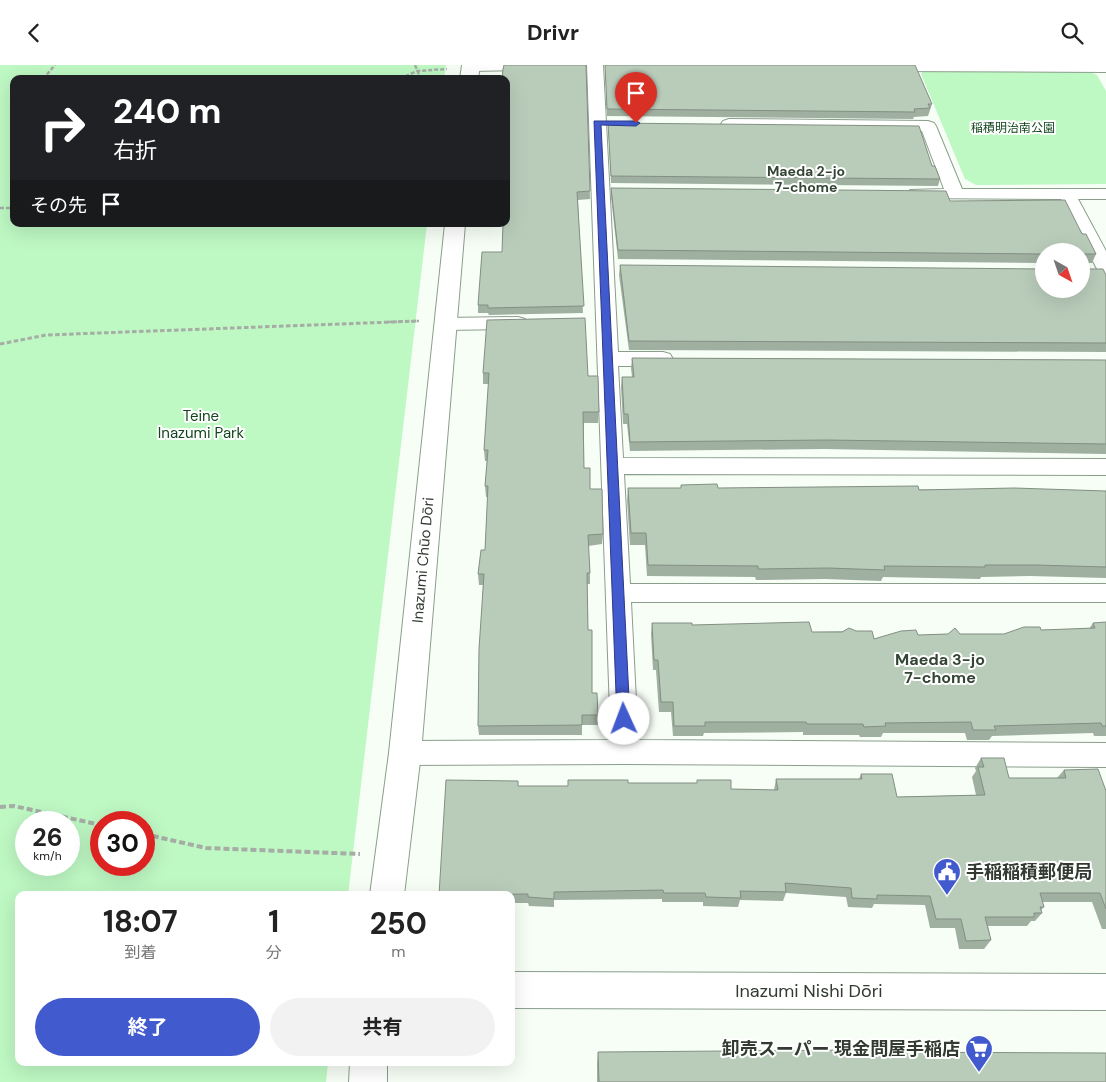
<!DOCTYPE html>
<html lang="ja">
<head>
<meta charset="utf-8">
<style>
	:root { --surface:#fff; --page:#f2f2f2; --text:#222; --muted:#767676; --accent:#415acd }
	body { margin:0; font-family:"DM Sans","Noto Sans JP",sans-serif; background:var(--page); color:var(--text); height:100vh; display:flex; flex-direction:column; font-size:19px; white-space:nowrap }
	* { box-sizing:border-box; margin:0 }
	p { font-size:16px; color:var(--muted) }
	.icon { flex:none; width:28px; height:28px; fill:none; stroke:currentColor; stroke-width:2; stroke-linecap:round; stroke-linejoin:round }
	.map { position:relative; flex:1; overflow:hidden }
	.drawer { position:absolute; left:15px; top:826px; width:500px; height:175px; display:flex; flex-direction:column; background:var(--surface); border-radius:10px; box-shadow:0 5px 20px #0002 }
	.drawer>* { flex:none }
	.top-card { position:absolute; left:10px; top:10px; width:500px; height:152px; border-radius:10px; box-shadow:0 5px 20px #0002; background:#202124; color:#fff; overflow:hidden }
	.needle { width:32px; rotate:140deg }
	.controls { position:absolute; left:1035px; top:178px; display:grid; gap:10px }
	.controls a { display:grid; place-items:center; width:55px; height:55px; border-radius:50%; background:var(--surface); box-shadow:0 5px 20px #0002; font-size:25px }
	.speed { position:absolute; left:15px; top:746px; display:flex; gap:10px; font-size:25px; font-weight:700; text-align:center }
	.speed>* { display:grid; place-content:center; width:65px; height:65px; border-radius:50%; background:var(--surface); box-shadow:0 5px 20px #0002; line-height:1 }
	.speed small { font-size:12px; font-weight:400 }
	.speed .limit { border:8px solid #d22; background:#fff; color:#111 }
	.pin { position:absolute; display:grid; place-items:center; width:42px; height:42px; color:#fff; margin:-51px -21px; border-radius:50% 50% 50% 0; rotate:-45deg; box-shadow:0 0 5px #0007 }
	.pin .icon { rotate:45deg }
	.me { position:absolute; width:55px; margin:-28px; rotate:358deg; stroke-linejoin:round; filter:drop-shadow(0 0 4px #0008) }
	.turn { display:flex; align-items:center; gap:18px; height:105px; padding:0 20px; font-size:22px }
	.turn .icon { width:65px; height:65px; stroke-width:2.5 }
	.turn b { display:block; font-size:35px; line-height:42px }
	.then { display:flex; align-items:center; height:48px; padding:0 20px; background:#0003; gap:10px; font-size:19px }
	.eta { display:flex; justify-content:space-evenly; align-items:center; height:85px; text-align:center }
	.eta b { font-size:30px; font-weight:700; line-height:35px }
	.action { display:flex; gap:10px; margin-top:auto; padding:10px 20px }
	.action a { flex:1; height:58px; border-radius:30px; background:var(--accent); color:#fff; font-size:20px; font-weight:700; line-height:58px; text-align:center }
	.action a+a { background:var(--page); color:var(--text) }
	header { display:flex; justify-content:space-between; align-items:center; height:65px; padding:0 20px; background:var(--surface); font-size:22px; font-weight:700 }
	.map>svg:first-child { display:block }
	.green { fill:#bef8c3; fill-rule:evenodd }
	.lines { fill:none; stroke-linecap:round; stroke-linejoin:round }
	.street-casing { stroke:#8b9e8c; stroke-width:2 }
	.secondary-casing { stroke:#8b9e8c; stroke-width:2 }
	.path-far2 { stroke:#a5ada5; stroke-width:2.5; stroke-dasharray:4 2; stroke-linecap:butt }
	.path-far1 { stroke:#a5ada5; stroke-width:3; stroke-dasharray:4.5 2.5; stroke-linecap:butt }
	.path { stroke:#a5ada5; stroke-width:4; stroke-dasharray:6 3; stroke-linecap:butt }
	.street { fill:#fff; fill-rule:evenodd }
	.secondary { fill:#fff; fill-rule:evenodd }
	.wall { fill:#9fafa0 }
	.building { fill:#b9ccba; stroke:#828f82 }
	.route { fill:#415acd; stroke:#2a3a85 }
	.labels { text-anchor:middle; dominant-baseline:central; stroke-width:4; stroke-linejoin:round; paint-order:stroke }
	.far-park-label { font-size:12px; fill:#12461c; stroke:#fff }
	.far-neighbourhood-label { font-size:14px; font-weight:bold; fill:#344535; stroke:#fff }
	.park-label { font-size:15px; fill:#12461c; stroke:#fff }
	.street-label { font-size:15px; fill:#323a32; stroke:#fff }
	.neighbourhood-label { font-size:16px; font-weight:bold; fill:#344535; stroke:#fff }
	.near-poi-label { font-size:18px; font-weight:bold; fill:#323a32; stroke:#fff; text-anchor:start }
	.near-street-label { font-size:18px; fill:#323a32; stroke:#fff }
</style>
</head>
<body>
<header><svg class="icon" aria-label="back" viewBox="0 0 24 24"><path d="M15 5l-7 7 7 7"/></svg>Drivr<svg class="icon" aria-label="search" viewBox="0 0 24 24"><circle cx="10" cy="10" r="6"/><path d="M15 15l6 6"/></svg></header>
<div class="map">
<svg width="1106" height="1017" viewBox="0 0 1106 1017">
	<rect width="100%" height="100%" fill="#f6fef6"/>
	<path class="green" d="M0 0H446L444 14H14V159H427L348 830H19V998H328L326 1017H0ZM26 758H69V800H26ZM101 758H144V800H101Z
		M923 6 1091 7 1097 10 1106 26V119L976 120 965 114 921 9Z"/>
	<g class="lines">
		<defs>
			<path id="street" d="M464 0H535L532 3 527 5 471 6 466 4Z
				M587 0H603L618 287H663L670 289 673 294 670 299 663 301H618L623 393 1106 394V410L624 409 630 519H1106V537H631L638 675 1106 678V702L625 699 405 700 396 696 392 688 396 680 405 676 611 675Z
				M876 0H1106V7L883 6 878 4Z
				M729 54 928 56 934 58 936 61 962 124H1106V134H1078L1106 186V210L1099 208 1097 204 1061 134 910 133 907 129 910 125 944 124 922 66 723 62 721 59 723 56Z
				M518 252 525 254 528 258 525 262 518 264 445 265 438 263 435 259 438 255 445 253Z"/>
			<path id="secondary" d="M462 0H480L478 14H460Z
				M445 159H465L421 688 404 830H370L389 688Z
				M511 907 1106 909V945L511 943Z
				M350 998H387V1017H349Z"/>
		</defs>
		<use href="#street" class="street-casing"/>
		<use href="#secondary" class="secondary-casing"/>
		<path class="path-far2" d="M415 0 421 14
			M43 14 55 0
			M400 14 417 6 447 4
			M0 143H14
			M387 257 419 256"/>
		<path class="path-far1" d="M0 279 46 270 419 256"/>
		<path class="path" d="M0 742 14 741 101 760
			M144 769 206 783 360 789"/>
		<use href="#street" class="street"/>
		<use href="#secondary" class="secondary"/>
	</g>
	<path class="wall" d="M586 0 590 134 578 135 583 248 489 250 488 248H478V240Z
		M605 0H859L932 39 928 51 914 52 913 54 607 51Z
		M608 58 932 101 940 114 938 121 611 118Z
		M611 123 950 136 1079 163 1096 189 1092 198H1084V204L1106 210V287L629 285 619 210 620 200 1044 224 1081 186H1044V198L618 194 611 132Z
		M632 293 1106 295V389L824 384 630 386 627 359H623L621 322 622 312H632L631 303Z
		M483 308 588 311 599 347 598 358H584V403L603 469 602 479 588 481 590 508V519H587L588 565 592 628 598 650V660H582V670H479L478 661 483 520H479L478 509 485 485 488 432H486L485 421 487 396H485L484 385 489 319H483Z
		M681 420 718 423 1106 426V513L1030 511 981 512 980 514 883 512 881 516 825 514 756 515 755 512 647 511 645 480H630L627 435 628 423H681Z
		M1106 557V671H1094L1093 668 992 671 989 675H967L965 668H883L881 672H860L859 670H803V667L704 668 703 671H673L671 647H659L656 605H653L651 569 652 558 812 567 856 566 874 574 918 570 1004 569 1041 565 1089 564 1093 558Z
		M981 693 1009 713H1057L1064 705 1106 726V864H1102L1092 837H1042L1044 842 1041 845 1042 848 1035 856H1031L1027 861H988L991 875 984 884H959L955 863H930L925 840 874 839 872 843 848 842 846 832 786 828 783 836 740 835 738 842 703 841V837H662V834L554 835V842L529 841 528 838H511V830H439L568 721 628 718H697V715L731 724 774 725 776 714H859L861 709 897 732 976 730 972 712 976 706 975 703Z
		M598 987H858L1106 1017H597V998Z"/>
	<path class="building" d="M504 0H586L590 126 577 127 584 241 488 243V240H478L482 187H502L503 159H506V14H502L503 4Z
		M605 0H915L932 39H928L930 43 914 44 915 47 607 44Z
		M608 58 919 61 932 101H935L940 114 611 111Z
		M611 123 946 126 950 136 1065 135 1082 169H1086L1096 189H1084V204H1103L1106 210V278L629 276 620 200 1044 204V224H1081V186H1044V189L618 185Z
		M585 253 588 311H598L599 347H583L584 403H590V424H602L603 469 588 470 590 508H587L588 565H592V628H597L598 650H582V660L478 661 479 584 484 509H478L481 485H485L488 421H485L488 385H484L489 308H483L487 255Z
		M632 293 1106 295V379L826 375 630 377 628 349H624L622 312H634Z
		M717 419 718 423 918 421 919 425 1014 423 1106 426V502L1036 500H985V502L884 501 885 505 828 503 758 504V501L648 500 646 468H631L628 423H681V420Z
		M809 557 812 567H842L849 563 856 566H872L874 574 901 566 916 565 918 570 948 569 955 563 960 569H1004L1024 562H1040L1041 565 1095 563 1093 558 1106 557V661H1102L1101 658 994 661 996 665H973L971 657 885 658 886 661 864 662 863 659H807L806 657H705V661H674L673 637H661L658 595H654L652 558H692V560Z
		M981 693H1004L1009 713H1066L1064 705 1098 704 1106 726V844L1100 828H1040L1044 842H1040L1042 848H1034V852H985L991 875 966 876 961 854H936L930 831 877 830V834L852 833 851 823 785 818 786 827 740 826 741 833 706 832 705 828H664L663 825 554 827V834L528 832V829L439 830 446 715 518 716V721H568V715H628V718H697V715H731V724L778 725 776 714H862L861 709H892L897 732 985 730 978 702H984Z
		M858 985V987L1106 988V1017H599L598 987Z"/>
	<path class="route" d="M594 56H636L640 58 636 61 601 60 630 654 628 658 624 660 619 658 617 654Z"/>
	<defs>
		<symbol id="civic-pin" viewBox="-11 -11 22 30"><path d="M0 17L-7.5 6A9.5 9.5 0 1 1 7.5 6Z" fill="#415acd" stroke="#fff"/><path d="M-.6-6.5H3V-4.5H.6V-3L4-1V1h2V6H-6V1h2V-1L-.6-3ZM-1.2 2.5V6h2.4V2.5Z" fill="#fff"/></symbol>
		<symbol id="supermarket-pin" viewBox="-11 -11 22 30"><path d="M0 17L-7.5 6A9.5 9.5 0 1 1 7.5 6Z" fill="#415acd" stroke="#fff"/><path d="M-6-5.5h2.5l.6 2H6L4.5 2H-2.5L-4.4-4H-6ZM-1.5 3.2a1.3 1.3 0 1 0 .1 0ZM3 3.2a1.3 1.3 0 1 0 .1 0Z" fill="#fff"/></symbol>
	</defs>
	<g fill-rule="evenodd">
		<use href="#civic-pin" x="931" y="791" width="32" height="43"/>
		<use href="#supermarket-pin" x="963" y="968" width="32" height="43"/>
	</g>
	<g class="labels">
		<g class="far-park-label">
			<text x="1013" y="63">稲積明治南公園</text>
		</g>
		<g class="far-neighbourhood-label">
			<text x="806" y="106">Maeda 2-jo<tspan x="806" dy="16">7-chome</tspan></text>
		</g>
		<g class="park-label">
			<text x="201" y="351">Teine<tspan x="201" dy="17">Inazumi Park</tspan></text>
		</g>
		<g class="street-label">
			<text transform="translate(423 495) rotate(-85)">Inazumi Chūo Dōri</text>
		</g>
		<g class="neighbourhood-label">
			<text x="940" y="594">Maeda 3-jo<tspan x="940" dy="18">7-chome</tspan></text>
		</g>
		<g class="near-poi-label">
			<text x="966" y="807">手稲稲積郵便局</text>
			<text x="960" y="984" text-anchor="end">卸売スーパー 現金問屋手稲店</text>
		</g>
		<g class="near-street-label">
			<text x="809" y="926">Inazumi Nishi Dōri</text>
		</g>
	</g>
</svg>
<div class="controls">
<a><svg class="needle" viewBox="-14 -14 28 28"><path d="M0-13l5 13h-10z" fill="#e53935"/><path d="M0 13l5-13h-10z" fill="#767676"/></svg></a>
</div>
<div class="speed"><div>26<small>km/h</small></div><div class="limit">30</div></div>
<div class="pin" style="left:636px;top:58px;background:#d93025"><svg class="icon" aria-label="arrive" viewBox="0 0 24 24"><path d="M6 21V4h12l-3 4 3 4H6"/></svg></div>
<svg class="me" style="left:624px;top:654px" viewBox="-20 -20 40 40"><circle r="19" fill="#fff"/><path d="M0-13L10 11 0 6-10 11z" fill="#415acd"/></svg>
<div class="top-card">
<div class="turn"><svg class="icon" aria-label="right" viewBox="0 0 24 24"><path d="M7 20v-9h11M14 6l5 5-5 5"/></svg><div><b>240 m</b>右折</div></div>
<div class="then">その先<svg class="icon" aria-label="arrive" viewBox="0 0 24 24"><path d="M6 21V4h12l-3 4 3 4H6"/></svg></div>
</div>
<section class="drawer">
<div class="eta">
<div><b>18:07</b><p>到着</p></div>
<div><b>1</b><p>分</p></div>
<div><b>250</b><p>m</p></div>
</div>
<div class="action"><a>終了</a><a>共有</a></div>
</section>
</div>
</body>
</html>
